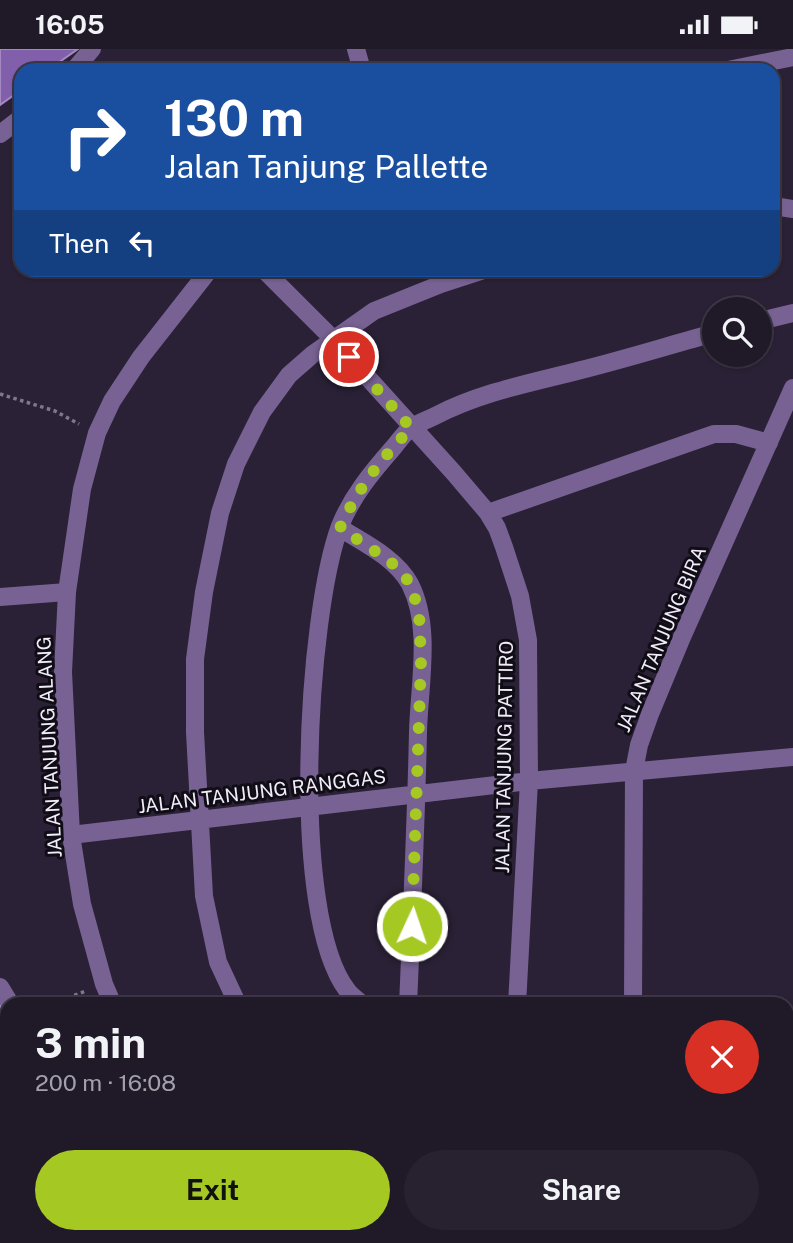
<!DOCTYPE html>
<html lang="en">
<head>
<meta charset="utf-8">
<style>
	:root { --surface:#201928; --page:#282230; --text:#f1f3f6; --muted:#a2a0a8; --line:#3d3845; --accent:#a5c822 }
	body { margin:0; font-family:"Public Sans",sans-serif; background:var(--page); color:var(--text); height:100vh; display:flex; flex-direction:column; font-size:26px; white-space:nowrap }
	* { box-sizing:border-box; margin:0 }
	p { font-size:23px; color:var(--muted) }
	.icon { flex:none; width:38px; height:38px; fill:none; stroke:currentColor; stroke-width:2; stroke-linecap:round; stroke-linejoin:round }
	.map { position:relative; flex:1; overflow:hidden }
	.sheet { position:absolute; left:0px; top:948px; width:794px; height:247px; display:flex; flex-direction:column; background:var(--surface); border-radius:21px 21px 0 0; box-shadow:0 2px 5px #0004,0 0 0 2px var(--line) }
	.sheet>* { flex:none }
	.top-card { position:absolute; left:14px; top:14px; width:766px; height:214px; border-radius:21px; box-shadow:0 2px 5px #0004,0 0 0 2px var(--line); background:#1a4fa0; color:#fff; overflow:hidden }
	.buttons { position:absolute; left:702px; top:248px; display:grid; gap:14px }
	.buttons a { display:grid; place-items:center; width:70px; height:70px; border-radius:50%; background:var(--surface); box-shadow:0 2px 5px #0004,0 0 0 2px var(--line); font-size:35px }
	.pin { position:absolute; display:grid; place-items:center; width:60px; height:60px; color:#fff; margin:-30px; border:4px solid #fff; border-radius:50%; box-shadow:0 2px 7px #0007 }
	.me { position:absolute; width:77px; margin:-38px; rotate:3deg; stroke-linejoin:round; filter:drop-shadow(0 0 5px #0008) }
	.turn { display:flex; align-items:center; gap:24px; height:147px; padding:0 35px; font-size:32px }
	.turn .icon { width:91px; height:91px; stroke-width:2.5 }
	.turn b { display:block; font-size:49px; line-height:60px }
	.then { display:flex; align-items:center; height:66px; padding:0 35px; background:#0003; gap:14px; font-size:26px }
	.round { display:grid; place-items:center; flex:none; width:74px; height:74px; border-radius:37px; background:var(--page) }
	.overview { display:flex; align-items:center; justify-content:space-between; height:119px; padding:0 35px }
	h1 { font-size:42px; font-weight:700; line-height:52px }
	.primary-button { display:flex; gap:14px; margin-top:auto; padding:14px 35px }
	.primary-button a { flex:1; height:80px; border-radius:42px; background:var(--accent); color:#111; font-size:28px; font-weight:700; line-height:80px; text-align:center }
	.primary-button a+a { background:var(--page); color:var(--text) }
	.status { display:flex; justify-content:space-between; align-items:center; height:49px; padding:0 35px; background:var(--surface); direction:ltr }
	.status svg { height:19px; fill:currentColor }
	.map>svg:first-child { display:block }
	.water { fill:#825faa; stroke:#a489c2; stroke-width:2 }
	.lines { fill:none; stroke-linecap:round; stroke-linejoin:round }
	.path { stroke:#80788a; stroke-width:3.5; stroke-dasharray:3.5 3.5; stroke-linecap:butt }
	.minor { stroke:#786294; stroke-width:18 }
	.tertiary { stroke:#786294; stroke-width:18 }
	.route { stroke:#a5c822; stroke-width:12; stroke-dasharray:0 21.6 }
	.labels { text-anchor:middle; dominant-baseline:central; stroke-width:6; stroke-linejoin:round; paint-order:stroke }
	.street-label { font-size:19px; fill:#f2ecfa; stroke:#110d16 }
</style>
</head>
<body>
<div class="status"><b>16:05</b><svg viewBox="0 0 49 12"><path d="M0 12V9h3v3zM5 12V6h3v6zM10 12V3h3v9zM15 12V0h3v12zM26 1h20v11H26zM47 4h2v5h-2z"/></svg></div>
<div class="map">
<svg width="793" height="1194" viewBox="0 0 793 1194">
	<rect width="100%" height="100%" fill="#2a2136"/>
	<path class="water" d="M0 0H78L48 21H21V41L0 56Z
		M0 952 7 964V1068L0 1056Z
		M82 1188H142L146 1194H85Z"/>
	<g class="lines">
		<path class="path" d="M104 13 110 21
			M0 345 55 362 79 375
			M48 956 86 942
			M152 1188 156 1194"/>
		<path class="minor" d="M356 0 362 21
			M74 21 92 0
			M0 85 21 69
			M774 157 793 160
			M263 220 333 290 454 424 488 464 497 479 504 498 520 547 528 591 529 732 517 956
			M760 272 793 264
			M488 464 714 385H736L769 394
			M340 479C364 494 396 509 410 535 432 578 419 637 418 683 416 774 412 865 408 956
			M0 548 67 543
			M71 786 529 732 793 708
			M0 938 11 956
			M238 956 218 913 204 847 195 683V610L204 543 220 464 236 415 262 363 289 326 313 305 374 262 441 235 487 220
			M363 956C358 951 351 947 347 941 289 865 307 566 340 477 352 447 372 423 393 399 399 392 404 384 411 379 418 374 427 371 435 367 481 343 531 334 581 321 625 310 670 296 714 284
			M633 956 634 722 639 696 650 665 682 588 793 339
			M788 1034 793 1035
			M0 1064 7 1075
			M0 1145 7 1141
			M77 1188 81 1194
			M645 1188V1194
			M505 1194V1188"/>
		<path class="tertiary" d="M728 21 793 8
			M113 956 104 935 82 855 71 786 63 623 67 543 82 440 97 384 112 352 141 308 210 220
			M231 1188 234 1194"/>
	</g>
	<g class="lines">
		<path class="route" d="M349 308 411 379C380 412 359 437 340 479L387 510 402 523 410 535 419 562 421 612 412 877"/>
	</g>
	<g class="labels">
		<g class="street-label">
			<text transform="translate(661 590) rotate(-67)">JALAN TANJUNG BIRA</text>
			<text transform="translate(49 698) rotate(-93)">JALAN TANJUNG ALANG</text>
			<text transform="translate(504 708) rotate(-89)">JALAN TANJUNG PATTIRO</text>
			<text transform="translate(262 742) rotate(-7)">JALAN TANJUNG RANGGAS</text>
		</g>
	</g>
</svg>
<div class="buttons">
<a><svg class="icon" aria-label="search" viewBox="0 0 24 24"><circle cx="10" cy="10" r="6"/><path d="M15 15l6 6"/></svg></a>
</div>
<div class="pin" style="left:349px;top:308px;background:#d93025"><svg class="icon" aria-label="arrive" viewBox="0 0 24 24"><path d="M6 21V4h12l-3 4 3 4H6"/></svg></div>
<svg class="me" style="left:412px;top:877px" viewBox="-20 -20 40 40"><circle r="17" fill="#a5c822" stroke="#fff" stroke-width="3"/><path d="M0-11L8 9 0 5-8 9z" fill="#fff"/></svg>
<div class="top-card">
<div class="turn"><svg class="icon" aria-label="right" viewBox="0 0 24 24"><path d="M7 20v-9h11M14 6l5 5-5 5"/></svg><div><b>130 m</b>Jalan Tanjung Pallette</div></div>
<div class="then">Then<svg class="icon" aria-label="left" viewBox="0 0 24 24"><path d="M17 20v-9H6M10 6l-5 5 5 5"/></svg></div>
</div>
<section class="sheet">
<div class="overview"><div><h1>3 min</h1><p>200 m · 16:08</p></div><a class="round" style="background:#d93025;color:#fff"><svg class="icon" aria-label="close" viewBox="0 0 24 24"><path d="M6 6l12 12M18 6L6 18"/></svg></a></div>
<div class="primary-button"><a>Exit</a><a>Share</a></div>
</section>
</div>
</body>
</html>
